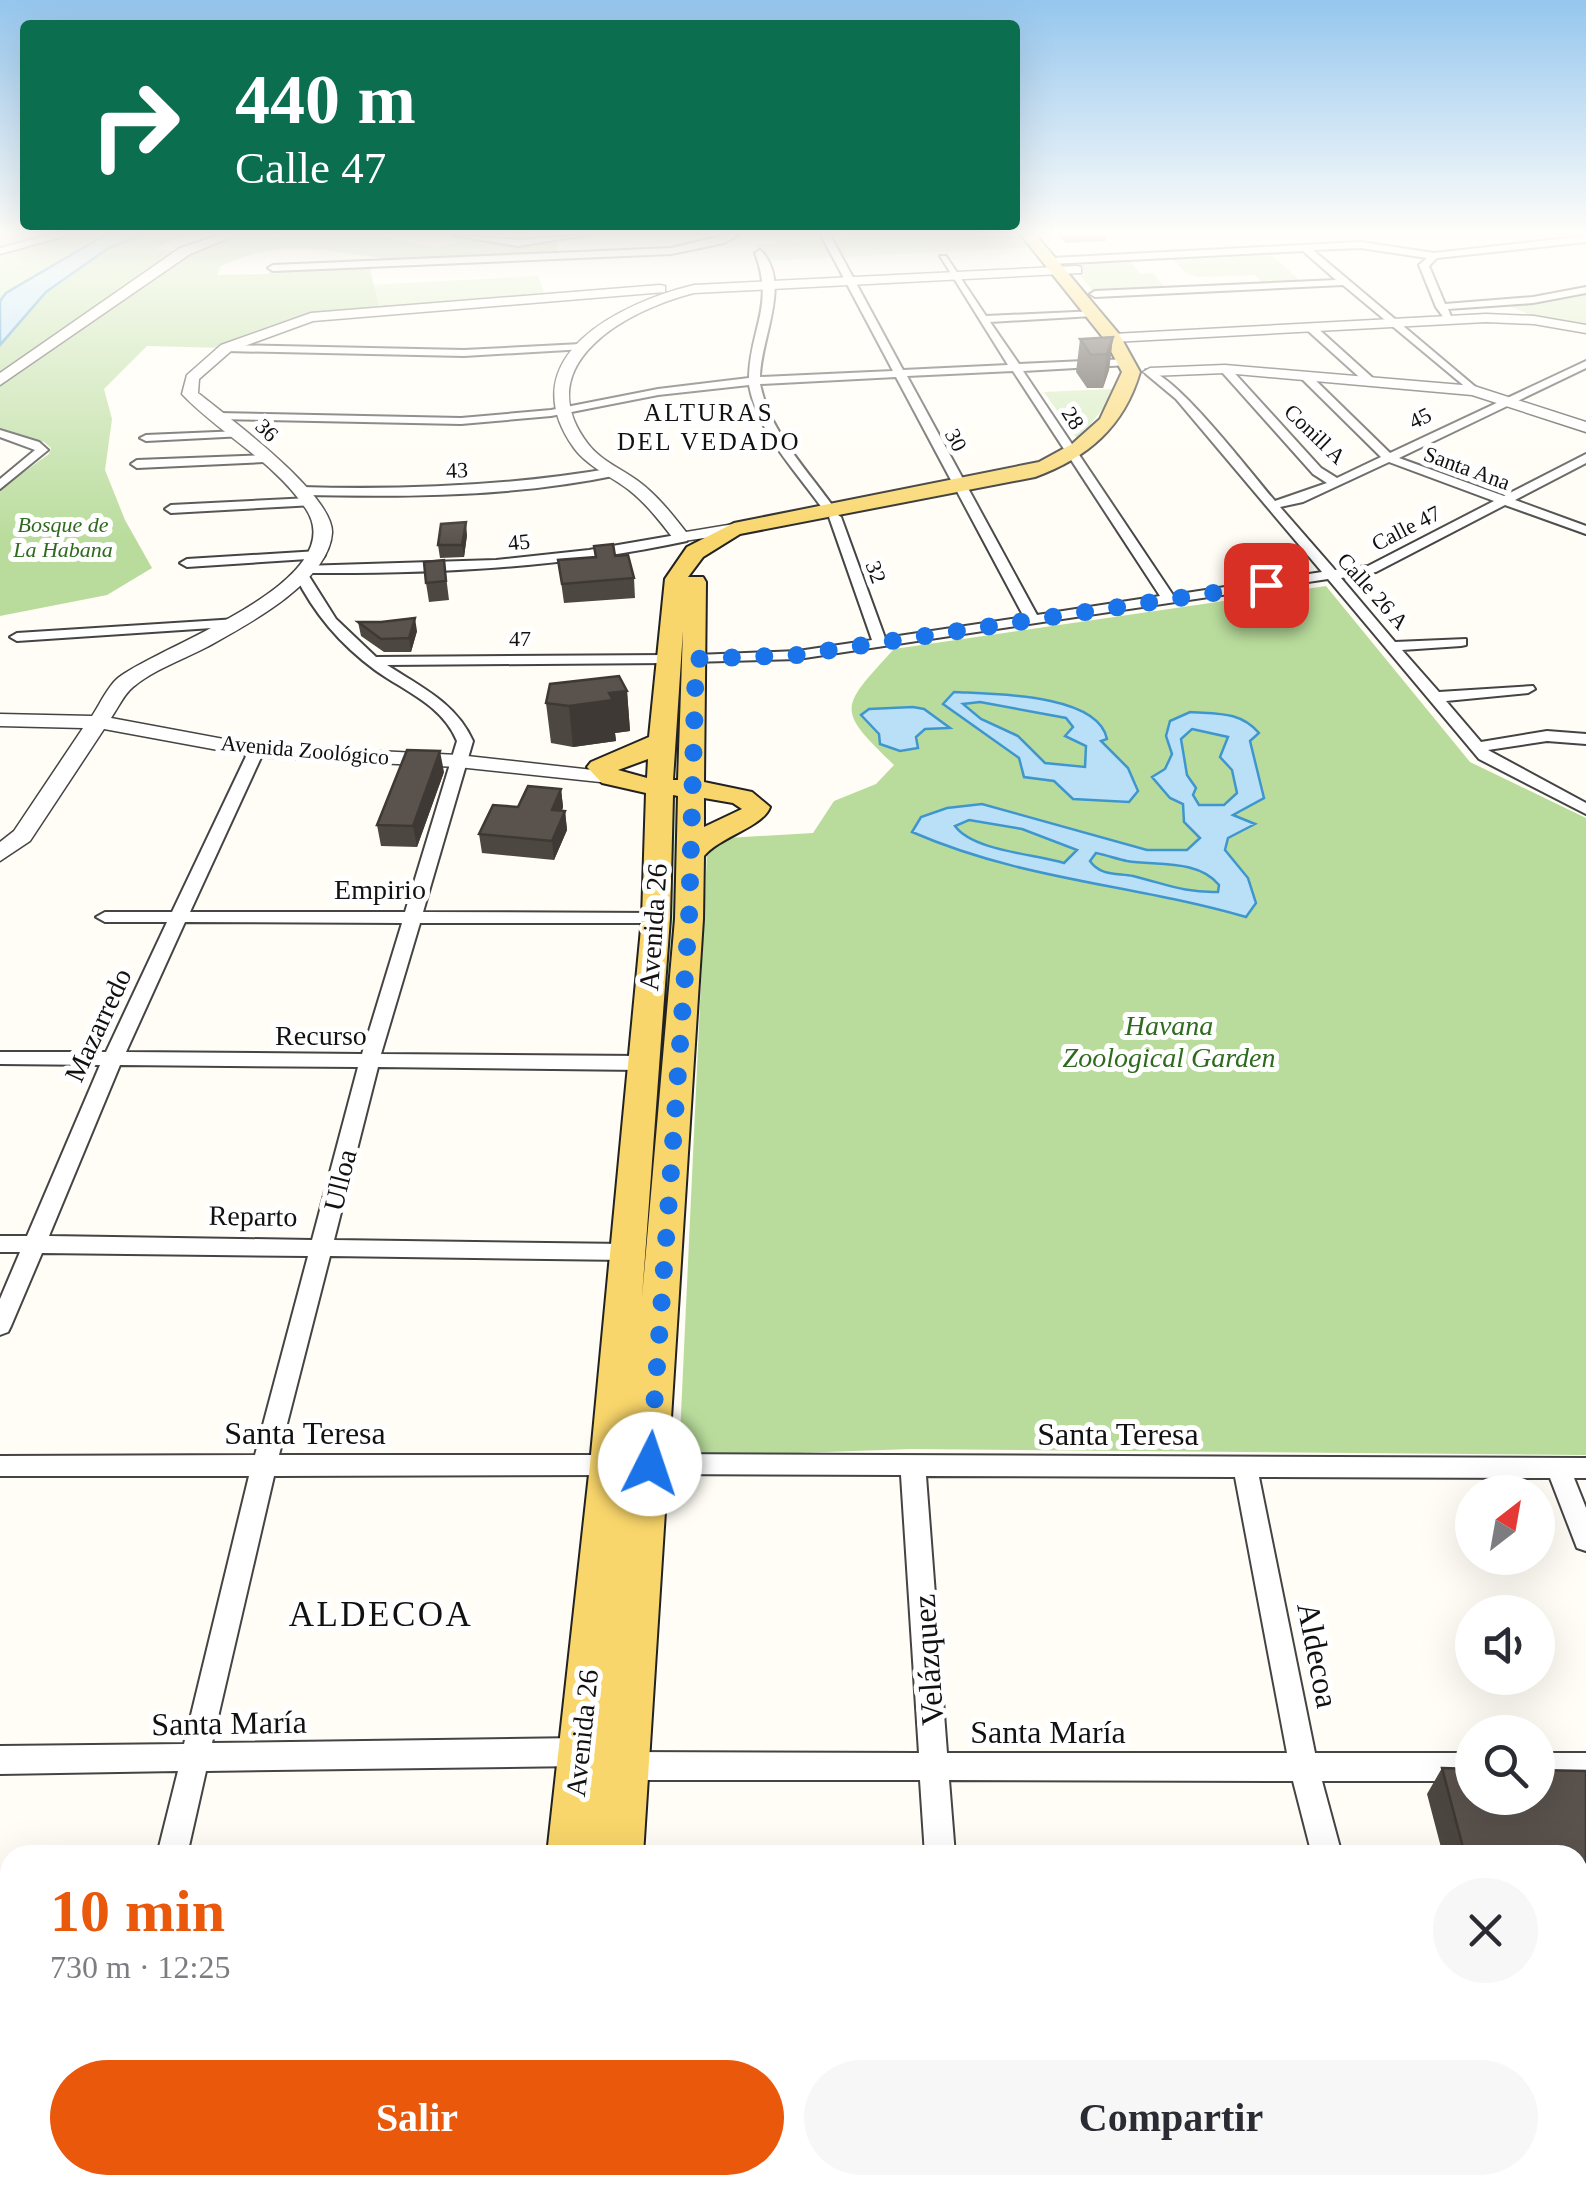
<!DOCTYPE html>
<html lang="es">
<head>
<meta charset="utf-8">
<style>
	:root { --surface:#fff; --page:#f7f7f7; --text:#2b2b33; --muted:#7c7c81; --accent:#ea580c }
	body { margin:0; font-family:Georgia,serif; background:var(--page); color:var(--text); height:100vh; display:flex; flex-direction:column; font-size:38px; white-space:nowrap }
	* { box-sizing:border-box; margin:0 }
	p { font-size:32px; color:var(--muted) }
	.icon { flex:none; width:55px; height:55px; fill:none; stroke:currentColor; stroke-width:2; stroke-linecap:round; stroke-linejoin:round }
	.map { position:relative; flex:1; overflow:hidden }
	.sheet { position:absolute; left:0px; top:1845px; width:1588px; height:350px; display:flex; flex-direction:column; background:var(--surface); border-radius:30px 30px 0 0; box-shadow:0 10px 40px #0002 }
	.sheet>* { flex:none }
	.banner { position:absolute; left:20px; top:20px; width:1000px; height:210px; border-radius:10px; box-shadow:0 10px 40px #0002; background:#0b6e4f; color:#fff; overflow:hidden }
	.needle { width:65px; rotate:31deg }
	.fabs { position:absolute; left:1455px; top:1475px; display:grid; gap:20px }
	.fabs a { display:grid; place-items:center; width:100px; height:100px; border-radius:50%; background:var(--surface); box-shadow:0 10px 40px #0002; font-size:50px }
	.pin { position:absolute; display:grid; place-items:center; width:85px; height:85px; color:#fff; margin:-42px; border-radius:20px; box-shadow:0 5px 15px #0006 }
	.me { position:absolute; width:110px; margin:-55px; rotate:4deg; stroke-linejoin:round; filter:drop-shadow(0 0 8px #0008) }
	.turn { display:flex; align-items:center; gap:35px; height:210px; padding:0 50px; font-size:45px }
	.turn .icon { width:130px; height:130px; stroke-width:2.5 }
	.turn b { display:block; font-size:70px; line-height:85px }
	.round { display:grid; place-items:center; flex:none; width:105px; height:105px; border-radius:52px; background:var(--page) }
	.overview { display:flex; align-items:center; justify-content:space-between; height:170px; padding:0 50px }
	h1 { font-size:60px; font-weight:800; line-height:75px; color:var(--accent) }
	.cta { display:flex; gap:20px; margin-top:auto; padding:20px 50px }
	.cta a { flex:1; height:115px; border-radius:60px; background:var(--accent); color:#fff; font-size:40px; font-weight:800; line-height:115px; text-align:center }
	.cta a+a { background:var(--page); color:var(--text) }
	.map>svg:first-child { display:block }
	.green { fill:#d5ebbd }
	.forest { fill:#b9dc9c }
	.water { fill:#b9e0f7; stroke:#3f96cf; stroke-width:2.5; fill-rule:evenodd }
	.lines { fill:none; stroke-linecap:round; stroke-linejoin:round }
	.minor-casing { stroke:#444; stroke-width:4 }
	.tertiary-casing { stroke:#444; stroke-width:3 }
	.primary-casing { stroke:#222; stroke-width:4 }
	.minor { fill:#fff; fill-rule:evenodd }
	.tertiary { fill:#fff; fill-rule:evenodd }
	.primary { fill:#f9d66b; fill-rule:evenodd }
	.wall { fill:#4d4742 }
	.shaded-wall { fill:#3f3936 }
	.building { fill:#5a524d; stroke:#3f3936; stroke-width:2.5 }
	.route { stroke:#1a73e8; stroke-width:18; stroke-dasharray:0 32.4 }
	.labels { text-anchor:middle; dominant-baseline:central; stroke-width:10; stroke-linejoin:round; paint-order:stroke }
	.far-street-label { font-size:22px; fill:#111; stroke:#fff }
	.far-park-label { font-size:22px; font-style:italic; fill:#2f6b1f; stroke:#fff }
	.far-neighbourhood-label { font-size:25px; letter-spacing:2.5px; fill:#111; stroke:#fff }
	.street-label { font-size:28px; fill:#111; stroke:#fff }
	.park-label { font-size:28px; font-style:italic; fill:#2f6b1f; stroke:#fff }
	.near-street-label { font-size:32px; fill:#111; stroke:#fff }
	.near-neighbourhood-label { font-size:35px; letter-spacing:2.5px; fill:#111; stroke:#fff }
</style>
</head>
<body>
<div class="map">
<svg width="1586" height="2195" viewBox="0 0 1586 2195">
	<rect width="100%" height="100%" fill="#fffdf5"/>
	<path class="green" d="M0 235H105L6 292 0 301Z
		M917 235H1028L1038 247 764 261 756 244Z
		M1267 251 1304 284 1267 286 1255 275 1199 277 1187 274 1168 255Z
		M1127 258 1141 274 1153 273 1168 291 1095 294 1068 260Z
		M538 276 546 297 380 310 371 285Z
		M1586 290V329L1540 320 1502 302Z
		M1112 389 1108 402 1078 440 1044 392Z
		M672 791H680L674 962 596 1855Z"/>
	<path class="forest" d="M141 235H183L155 249 190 252 247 235 284 239 306 235H371L438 248 471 238 518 243 556 241 559 258 374 264 382 258C318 250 282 238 221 266L217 275 268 274 273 268 369 266 380 310 311 317 226 348 147 346 104 389 112 419 105 470 125 520 152 568 107 595 0 616V489L49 454 51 448 44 442 0 434V345L46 292 107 249Z
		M1326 586 1470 762 1586 818V1455L911 1449 679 1457 707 853 726 838 813 833 834 801 876 784 894 765C836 709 839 709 894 649Z"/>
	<path class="water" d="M105 235H141L107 249 46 292 0 345V301L6 293Z
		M954 692C991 694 1098 693 1107 739L1101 741 1128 768 1138 791 1129 802 1073 799 1054 781 1024 777 1019 758 943 704ZM980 702 1066 718 1073 727 1065 736 1086 746 1085 767 1045 763 1018 736 981 719 963 704Z
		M913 707 924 709 950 728 925 729 916 737 918 748 900 751 880 744 879 734 861 715 869 709Z
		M1190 712C1217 714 1240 711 1259 733L1250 741 1264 798 1233 815 1255 824 1228 838 1225 850 1248 878 1256 903 1246 917C1132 884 1025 881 912 832L921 817 947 808 982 804 1147 850H1187L1200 838 1184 822 1183 804 1170 798 1152 777 1165 769 1172 754 1166 736 1170 721ZM1192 729 1228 737 1220 757 1232 770 1237 793 1224 805H1199L1193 795 1196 788 1187 775 1181 739ZM969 820 1022 829 1077 850 1064 863C1035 854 973 851 955 826ZM1096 853C1106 855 1117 859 1127 861 1156 866 1198 859 1219 885L1218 892C1184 893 1166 884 1133 876 1117 873 1100 876 1090 861Z"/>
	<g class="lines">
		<defs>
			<path id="minor" d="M453 235 518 240 585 235 518 246Z
				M726 235H738L724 243 671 254 273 271 268 268 273 265 671 248Z
				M821 235H830L903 370 1008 365 940 256H946L986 316 1097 311 1093 316 990 322 1019 364 1128 359 1133 362 1128 365 1023 371 1173 595 1322 572 1176 399 1146 374V370C1173 370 1254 477 1275 501L1327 483 1313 474 1221 371V367H1229L1321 468 1337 478 1381 457 1302 379V375H1310L1390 453 1586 361V368L1399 458 1504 496 1586 454V463L1515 500 1586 526V534L1505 505 1376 572 1341 578 1395 642 1466 639V645L1461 646 1402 650 1439 692 1533 686 1535 689 1528 693 1446 701 1481 742 1547 731 1586 734V744L1547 741 1488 750 1586 803V814L1479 759 1328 579 798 659 691 662V656L696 655 798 651 872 640 829 517 835 513 841 517 885 638 1024 617 896 377 760 384C770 433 807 469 835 509L829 513 825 512C797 472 758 434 749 385L658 395 551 416 461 424 218 419 212 416 218 413 461 418 551 410 658 389 749 378C750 328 775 306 755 253L760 250C793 281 760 339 760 377L893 371ZM1013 371 1160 596 1037 615 907 376ZM1389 462 1494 501 1368 566 1335 570 1280 507 1303 502Z
				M1586 236V242L1437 258 1429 266 1445 304 1533 297 1586 287V293L1533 303 1448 309 1452 319 1447 322 1436 307 1419 265 1427 258 1361 248 1313 250 1478 389 1480 391 1474 394 1343 285 1095 297 1090 294 1095 291 1336 280 1303 251 1051 264 1046 261 1051 258 1361 242 1434 253Z
				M1306 325H1314L1375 380V384H1367L1306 329Z
				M581 344 586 347 585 349 464 356 226 351 221 348 226 345 464 350Z
				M0 430 39 442 48 450 0 489V479L35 450 0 437Z
				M240 431 244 432V436L146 441 140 438 146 435Z
				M268 455V461L264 462 137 468 131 464 137 460Z
				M614 468 620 472 618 475C514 497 407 497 301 495L295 491 301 487C406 490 510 486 614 468Z
				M310 498 316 502 314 505 171 513 165 509 171 505Z
				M682 534 687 535V541C562 568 434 574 307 573L336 619 376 657 668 655 675 659 668 663 387 665C421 687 456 703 473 741L423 912 656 913 665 918 656 923H420L381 1054 641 1056 651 1063 641 1070 378 1067 334 1240 626 1244 634 1246 637 1252 634 1258 626 1260 330 1256 279 1455H610L619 1458 622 1465 619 1472 610 1475 274 1476 212 1743 580 1738 590 1742 594 1752 590 1762 580 1766 206 1771 187 1855H157L178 1771 0 1774V1746L184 1744 249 1476H0V1456L255 1455 308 1256 42 1253 11 1326 8 1332 0 1335V1299L20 1252H0V1236H27L100 1065 0 1064V1052H106L167 922H105L96 917 105 912H172L250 748H262L264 751 190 912H405L457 741C442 705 406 692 375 670 341 645 314 614 295 575L302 571V566L496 560 589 550ZM185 922 402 923 362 1054 126 1052ZM120 1065 358 1067 312 1240 49 1236Z
				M318 551 325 555 323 558 187 567 180 563 187 559Z
				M237 619 242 620V626L17 641 10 637 17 633Z
				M651 1454 1586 1458V1478H1574L1586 1508V1551L1577 1548 1550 1478 1259 1477 1315 1753H1472V1781H1322L1342 1855H1312L1293 1781 949 1780 955 1855H925L920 1780H625L615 1776 611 1766 615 1756 625 1752 919 1753 901 1475 651 1474 642 1471 639 1464 642 1457ZM926 1476 1235 1477 1287 1753H947Z
				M1538 1753H1586V1781H1538Z
				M1578 2146H1586V2180H1578Z
				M0 2152H10V2186H0Z
				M67 2185H101L98 2195H64Z
				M940 2185H974L975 2195H941Z"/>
			<path id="tertiary" d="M49 235H69L0 254V248Z
				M218 235H236L190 254 0 385V373L180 248Z
				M1076 266 1081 267V273L694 293C627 310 527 364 588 444 601 461 622 469 638 481 657 495 672 514 686 532L734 524 740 525V533L676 542C662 524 647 504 629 490 611 476 588 467 574 448 509 357 620 303 694 285Z
				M660 285 665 286V292L313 321 231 351 199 379 198 393C228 417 334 495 332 533 329 582 245 626 207 647 184 659 153 670 133 687 124 694 118 708 111 718L256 745 458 755 611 772 622 779 619 784 458 767 256 757 104 729 30 841 0 861V842L14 831 83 728 0 726V714L92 716C100 704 108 686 118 678 158 646 354 582 306 509 275 462 220 434 182 394L187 375 221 345 311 313Z
				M1486 314 1534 316 1586 325V333L1534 324 1486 322 1113 342 1106 338 1113 334Z
				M1225 365 1474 386 1586 422V432L1472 395 1225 373 1150 376 1143 372 1150 368Z"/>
			<path id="primary" d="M1021 235H1036L1119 334 1140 372C1124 427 1087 458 1035 477L740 534 703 557 688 577H703L706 582 704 782 752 792 770 807C763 827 721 836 704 856L703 919 643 1855H547L590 1465 642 918 646 793 602 783 587 767 591 762 649 737 665 579 687 547 734 523 1039 462 1072 444 1100 419 1122 372 1105 340ZM683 630 678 780H673ZM648 759 647 778 618 770ZM673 795 678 796 675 919 642 1297 670 918ZM704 798 733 803 742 809 704 827Z
				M514 2185H568V2195H512Z
				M575 2185H629V2195H573Z"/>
		</defs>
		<use href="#minor" class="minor-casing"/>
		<use href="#tertiary" class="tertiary-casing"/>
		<use href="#primary" class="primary-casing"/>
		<use href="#minor" class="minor"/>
		<use href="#tertiary" class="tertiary"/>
		<use href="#primary" class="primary"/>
	</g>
	<path class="wall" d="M1058 235H1107L1106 241 1066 243Z
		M1113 337 1109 370 1103 388H1087L1076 372 1080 339Z
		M467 535 464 557 440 558 438 545Z
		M594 546 615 556 634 578 635 598 564 603 558 560 595 557Z
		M444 560 449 600 429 602 426 583Z
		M358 622 417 631 411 652H384L361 636Z
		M627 691 630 731 615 733 616 741 573 747 551 743 546 703Z
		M444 772 417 847 381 846 377 825Z
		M561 789 563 807 562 811H565L567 830 554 860 482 853 479 834Z
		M1442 1768 1586 1771V2094L1578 2103V1855H1443L1427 1794Z"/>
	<path class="shaded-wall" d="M1113 337 1109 370 1103 388 1107 354Z
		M466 522 467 535 464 557 462 545Z
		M415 618 417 631 411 652 409 638Z
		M627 691 630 731 615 733 616 741 573 747 569 706 609 693Z
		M440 751 444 772 417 847 413 826Z
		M561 789 563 807 554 829 552 810Z
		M565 811 567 830 554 860 552 841Z"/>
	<path class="building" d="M1113 337 1107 354 1091 355 1080 339Z
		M466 522 462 545H438L441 524Z
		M613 544 615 556 628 555 634 578 562 584 558 560 596 557 594 546Z
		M444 560 446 581 426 583 424 562Z
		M415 618 409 638 381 639 358 622H381Z
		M619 676 627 691 609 693 613 700 569 706 546 703 550 684Z
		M407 750 440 751 413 826 377 825Z
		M528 786 561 789 552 810 565 811 552 841 479 834 493 805 518 807Z
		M1442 1768 1472 1769V1798H1538V1770L1586 1771V2092H1578V1855H1465Z"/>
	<linearGradient id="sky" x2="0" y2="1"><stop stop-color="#95c6ee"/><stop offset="0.43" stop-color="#fffefa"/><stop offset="1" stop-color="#fffefa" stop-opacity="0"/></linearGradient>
	<rect width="1586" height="542" fill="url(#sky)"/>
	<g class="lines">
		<path class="route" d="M650 1464 689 919 696 659 798 655 1266 585"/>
	</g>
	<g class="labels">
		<g class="far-street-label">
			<text transform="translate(1073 418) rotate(58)">28</text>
			<text transform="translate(1420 418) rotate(-26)">45</text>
			<text transform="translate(267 430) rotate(44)">36</text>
			<text transform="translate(1315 434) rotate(44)">Conill A</text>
			<text transform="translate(956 440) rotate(62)">30</text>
			<text transform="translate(1467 468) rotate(20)">Santa Ana</text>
			<text transform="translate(457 470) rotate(-2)">43</text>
			<text transform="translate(1406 528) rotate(-27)">Calle 47</text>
			<text transform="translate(519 542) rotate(-6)">45</text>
			<text transform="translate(876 572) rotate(70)">32</text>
			<text transform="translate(1373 591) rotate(48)">Calle 26 A</text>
			<text x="520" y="638">47</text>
			<text transform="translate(305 750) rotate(5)">Avenida Zoológico</text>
		</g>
		<g class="far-park-label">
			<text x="63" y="524">Bosque de<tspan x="63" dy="25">La Habana</tspan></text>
		</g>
		<g class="far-neighbourhood-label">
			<text x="709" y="412">ALTURAS<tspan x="709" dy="29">DEL VEDADO</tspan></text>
		</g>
		<g class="street-label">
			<text x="380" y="889">Empirio</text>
			<text transform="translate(653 927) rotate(-86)">Avenida 26</text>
			<text transform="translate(98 1025) rotate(-65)">Mazarredo</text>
			<text x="321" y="1035">Recurso</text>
			<text transform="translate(340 1180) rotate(-76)">Ulloa</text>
			<text transform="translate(253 1216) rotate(1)">Reparto</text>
			<text transform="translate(582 1733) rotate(-84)">Avenida 26</text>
		</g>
		<g class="park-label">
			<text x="1169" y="1025">Havana<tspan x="1169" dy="32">Zoological Garden</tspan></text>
		</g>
		<g class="near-street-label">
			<text x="305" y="1433">Santa Teresa</text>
			<text x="1118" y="1434">Santa Teresa</text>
			<text transform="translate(1318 1655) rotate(79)">Aldecoa</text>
			<text transform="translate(928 1660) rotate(-94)">Velázquez</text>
			<text transform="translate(229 1723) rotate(-1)">Santa María</text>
			<text x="1048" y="1732">Santa María</text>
		</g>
		<g class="near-neighbourhood-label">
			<text x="381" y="1614">ALDECOA</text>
		</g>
	</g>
</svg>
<div class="fabs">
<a><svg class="needle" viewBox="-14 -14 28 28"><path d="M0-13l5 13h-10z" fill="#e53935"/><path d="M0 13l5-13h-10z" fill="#7c7c81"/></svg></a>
<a><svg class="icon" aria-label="sound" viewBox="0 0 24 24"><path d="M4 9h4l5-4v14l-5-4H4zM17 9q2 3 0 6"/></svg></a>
<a><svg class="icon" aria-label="search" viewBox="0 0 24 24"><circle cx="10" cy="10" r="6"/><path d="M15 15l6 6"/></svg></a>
</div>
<div class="pin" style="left:1266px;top:585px;background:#d93025"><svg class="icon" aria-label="arrive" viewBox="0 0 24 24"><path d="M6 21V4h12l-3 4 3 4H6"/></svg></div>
<svg class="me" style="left:650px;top:1464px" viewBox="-20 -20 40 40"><circle r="19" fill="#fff"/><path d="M0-13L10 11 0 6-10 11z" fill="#1a73e8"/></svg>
<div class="banner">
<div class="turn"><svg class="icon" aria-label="right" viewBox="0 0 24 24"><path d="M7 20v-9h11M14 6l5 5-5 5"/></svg><div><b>440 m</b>Calle 47</div></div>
</div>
<section class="sheet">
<div class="overview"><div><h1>10 min</h1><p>730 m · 12:25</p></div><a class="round"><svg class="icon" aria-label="close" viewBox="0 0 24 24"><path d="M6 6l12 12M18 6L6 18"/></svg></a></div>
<div class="cta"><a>Salir</a><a>Compartir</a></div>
</section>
</div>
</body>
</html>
